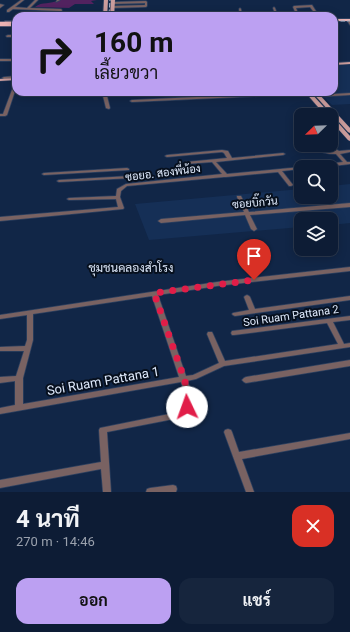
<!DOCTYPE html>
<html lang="th">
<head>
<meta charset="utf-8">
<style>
	:root { --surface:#0d1c35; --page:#16253d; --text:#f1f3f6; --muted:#9aa1ad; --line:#2d3a50; --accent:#bca0f2 }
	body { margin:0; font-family:Roboto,Sarabun,sans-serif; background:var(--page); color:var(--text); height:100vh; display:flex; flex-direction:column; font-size:15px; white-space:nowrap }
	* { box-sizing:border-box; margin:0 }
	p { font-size:13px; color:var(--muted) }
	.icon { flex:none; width:22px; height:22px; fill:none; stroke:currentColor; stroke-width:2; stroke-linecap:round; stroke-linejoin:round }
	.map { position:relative; height:492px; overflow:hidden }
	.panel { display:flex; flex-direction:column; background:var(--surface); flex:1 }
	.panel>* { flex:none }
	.hud { position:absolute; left:12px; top:12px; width:326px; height:84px; border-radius:12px; box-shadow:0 2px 10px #0003,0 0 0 1px var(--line); background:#bca0f2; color:#111; overflow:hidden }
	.needle { width:26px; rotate:247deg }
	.tools { position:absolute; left:294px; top:108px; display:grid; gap:8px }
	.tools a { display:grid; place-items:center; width:44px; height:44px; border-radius:8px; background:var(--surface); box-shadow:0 2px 10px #0003,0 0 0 1px var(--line); font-size:20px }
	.pin { position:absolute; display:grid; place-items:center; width:34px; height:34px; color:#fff; margin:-41px -17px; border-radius:50% 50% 50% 0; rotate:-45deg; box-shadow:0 0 4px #0007 }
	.pin .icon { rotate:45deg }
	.me { position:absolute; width:44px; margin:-22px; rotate:357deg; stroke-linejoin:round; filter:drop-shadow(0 0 3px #0008) }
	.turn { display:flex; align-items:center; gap:14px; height:84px; padding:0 16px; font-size:18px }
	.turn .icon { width:52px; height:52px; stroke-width:2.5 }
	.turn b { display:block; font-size:28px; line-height:34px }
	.round { display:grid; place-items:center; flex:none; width:42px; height:42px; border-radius:12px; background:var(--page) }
	.headline { display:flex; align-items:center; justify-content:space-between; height:68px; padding:0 16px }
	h1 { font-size:24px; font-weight:700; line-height:30px }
	.primary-button { display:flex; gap:8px; margin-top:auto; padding:8px 16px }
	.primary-button a { flex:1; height:46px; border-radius:12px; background:var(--accent); color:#111; font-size:16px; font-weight:700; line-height:46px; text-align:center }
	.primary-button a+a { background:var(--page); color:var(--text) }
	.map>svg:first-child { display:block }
	.built { fill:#152f56 }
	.green { fill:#52225f }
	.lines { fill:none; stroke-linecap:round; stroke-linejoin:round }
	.minor-casing { stroke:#2e4160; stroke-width:1.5 }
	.major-casing { stroke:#2e4160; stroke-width:1 }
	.highway-casing { stroke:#2e4160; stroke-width:2 }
	.minor { fill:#796262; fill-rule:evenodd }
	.major { fill:#cb9c9c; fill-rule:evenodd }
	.highway { fill:#ecb3b3; fill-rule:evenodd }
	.rail { stroke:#a8b6cc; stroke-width:1; stroke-dasharray:4.5 2; stroke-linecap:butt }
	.highway-bridge-casing { stroke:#2e4160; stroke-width:5.5; stroke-linecap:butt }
	.highway-bridge { stroke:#ecb3b3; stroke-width:4.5 }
	.route { stroke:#e11d48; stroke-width:7; stroke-dasharray:0 12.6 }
	.labels { text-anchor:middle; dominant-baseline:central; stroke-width:4; stroke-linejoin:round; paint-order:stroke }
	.street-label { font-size:11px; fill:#dfeafc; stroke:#07101e }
	.neighbourhood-label { font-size:12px; fill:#dfeafc; stroke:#07101e }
	.near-street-label { font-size:13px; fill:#dfeafc; stroke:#07101e }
</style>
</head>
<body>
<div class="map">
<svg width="350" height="492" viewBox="0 0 350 492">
	<rect width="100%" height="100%" fill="#112647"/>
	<path class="built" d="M350 64V104L332 105 319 92H334V65Z
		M350 184V223L331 225V219H301V227L149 240 135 204 301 189V197H331V186Z"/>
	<path class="green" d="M58 0H97L91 1 94 4H75L69 8 35 7C42 1 51 5 58 0Z"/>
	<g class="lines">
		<defs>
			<path id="minor" d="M21 0H24L15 7 27 8 35 0H38L30 8 61 9 62 10 60 16H58L59 11 13 9 9 12H7V10Z
				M57 0H60L56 2Z
				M146 1 147 2V6L146 7 113 8 112 7 113 6 145 5V3L112 4 113 2Z
				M0 4 4 5 0 8Z
				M312 5 319 16H317L310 7 296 8 299 16H297L293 7 294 6Z
				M274 7 275 8 278 16H276L273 8Z
				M240 8 241 9 242 16H240L239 9Z
				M105 14 106 16H94L95 15Z
				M349 21H350V25L348 22Z
				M8 35H16V37H7L6 36Z
				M0 59H16V61H0Z
				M16 76V78L4 79 2 78 4 77Z
				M15 82H16V88L7 115 5 116H0V114H3Z
				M102 92H106L110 108 109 109 106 108Z
				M305 92 310 93 308 94 132 102 130 101 132 100Z
				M350 93V95L317 97 315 96 317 95Z
				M311 146C316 146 319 149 323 150 326 151 330 151 333 151L326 148V146H330L339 151 350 150V152L340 154 347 162H350V164L325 167H310L312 166 343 162 336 154C327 154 319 152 311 148Z
				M222 150 228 151 232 158 283 153 285 154 283 155 216 162 227 174 301 167H303H301V169L282 171 293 185 291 186H289L278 172 226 177H224L127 186 121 191 120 197 124 208 123 209 0 221V217L118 207 116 199 69 200 67 199 69 198 116 196 117 189 126 184 222 174 212 162 186 164 184 163 186 162 227 158 224 153 222 152 167 157 165 156 167 155Z
				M127 168 129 169V170L44 175 42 174 44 173Z
				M130 176 132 177V178L59 182 57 181 59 180Z
				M237 196H241L249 212 350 203V207L250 215 257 229 254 231 251 229 245 215 161 223 158 221 161 219 244 212 237 197Z
				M350 267V271L217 286 158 295 186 376 193 375 219 363 207 334 208 332H212L213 334 225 361 338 344 327 323 234 335H232L231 333 232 331 350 316V320L333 322 344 344 350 343V347L224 366 196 379 187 381C189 385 191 389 192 393 193 402 191 412 184 417L107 432 111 492H103L101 469 0 488V480L101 462 99 430 100 428 179 412C188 406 184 391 181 382L0 414V408L15 405V381L0 383V377L16 376 24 351H0V347L25 346 27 340V315L0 319V315L217 282ZM152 296 179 377 23 404V378L33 340V314Z
				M247 295 249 296 250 297 255 309 350 296V300L235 316 233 315 232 314 233 313 249 310 244 297 245 296Z
				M350 360V366L246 383 244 382 242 380 244 378 246 377Z
				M228 429 231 430 232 432 239 452 350 433V439L242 459 254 492H246L224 432 225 430Z
				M173 485 176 486 177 489 176 492H146L147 489 150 488Z"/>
			<path id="major" d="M104 0H108L107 16H103Z
				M111 0H115L114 16H110Z
				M350 62V64L334 65V63Z
				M16 78V80L0 81V79Z
				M305 92H310L331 115H325Z
				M312 92H317L350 128V133L348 132Z
				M331 116 333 117 350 136V141L348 140 331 121Z"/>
			<path id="highway" d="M334 19H350V21H334Z
				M5 21H16V23H7L11 25 9 26 3 25Z"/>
		</defs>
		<use href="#minor" class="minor-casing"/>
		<use href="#major" class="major-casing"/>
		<use href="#highway" class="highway-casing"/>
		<use href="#minor" class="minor"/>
		<use href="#major" class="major"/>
		<use href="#highway" class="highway"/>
		<path class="rail" d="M109 14 110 0
			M334 21H350
			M0 23 16 22"/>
		<defs>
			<path id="highway-bridge" d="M0 24H16"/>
		</defs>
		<use href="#highway-bridge" class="highway-bridge-casing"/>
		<use href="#highway-bridge" class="highway-bridge"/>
	</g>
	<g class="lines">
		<path class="route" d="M187 407 188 393 184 378 154 293 254 280"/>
	</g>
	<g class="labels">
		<g class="street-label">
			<text transform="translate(163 173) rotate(-7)">ซอยอ. สองพี่น้อง</text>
			<text transform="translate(255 203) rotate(-5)">ซอยบิ๊กวัน</text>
			<text transform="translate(291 316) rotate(-8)">Soi Ruam Pattana 2</text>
		</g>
		<g class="neighbourhood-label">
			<text x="131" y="268">ชุมชนคลองสำโรง</text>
		</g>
		<g class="near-street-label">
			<text transform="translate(103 381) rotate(-10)">Soi Ruam Pattana 1</text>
		</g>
	</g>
</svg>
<div class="tools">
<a><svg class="needle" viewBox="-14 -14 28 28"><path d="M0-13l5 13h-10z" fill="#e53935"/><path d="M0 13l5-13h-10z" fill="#9aa1ad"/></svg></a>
<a><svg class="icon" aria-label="search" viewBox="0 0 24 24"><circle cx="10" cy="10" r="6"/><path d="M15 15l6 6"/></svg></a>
<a><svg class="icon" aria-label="layers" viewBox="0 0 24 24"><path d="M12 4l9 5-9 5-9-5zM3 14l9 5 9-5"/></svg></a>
</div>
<div class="pin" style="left:254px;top:280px;background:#d93025"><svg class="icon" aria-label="arrive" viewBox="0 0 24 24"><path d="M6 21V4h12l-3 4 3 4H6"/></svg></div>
<svg class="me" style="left:187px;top:407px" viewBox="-20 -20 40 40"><circle r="19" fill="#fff"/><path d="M0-13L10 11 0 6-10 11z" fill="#e11d48"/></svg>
<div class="hud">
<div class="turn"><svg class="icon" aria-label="right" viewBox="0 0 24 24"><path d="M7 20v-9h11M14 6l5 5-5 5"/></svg><div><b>160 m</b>เลี้ยวขวา</div></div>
</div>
</div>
<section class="panel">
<div class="headline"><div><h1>4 นาที</h1><p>270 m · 14:46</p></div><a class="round" style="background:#d93025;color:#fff"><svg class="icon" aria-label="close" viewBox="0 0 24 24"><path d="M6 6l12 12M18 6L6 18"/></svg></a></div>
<div class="primary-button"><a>ออก</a><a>แชร์</a></div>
</section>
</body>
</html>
